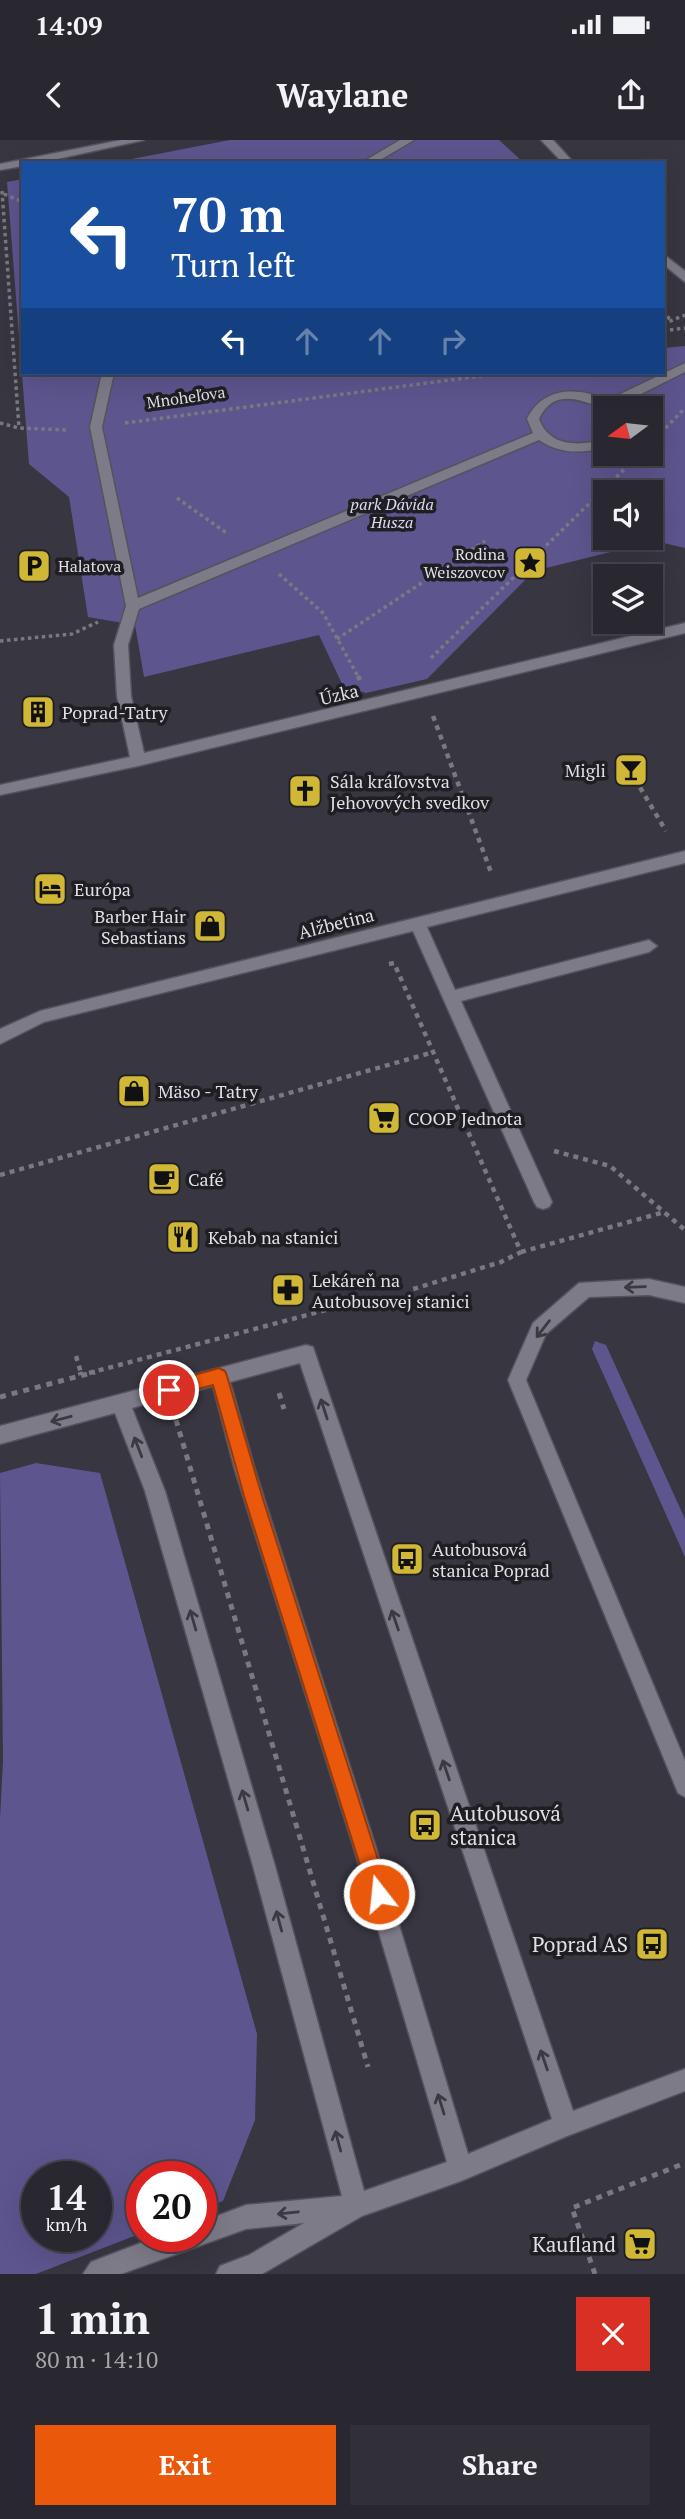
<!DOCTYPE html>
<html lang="en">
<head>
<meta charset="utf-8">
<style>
	:root { --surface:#292831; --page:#313039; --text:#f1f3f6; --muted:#a5a6ab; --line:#45444d; --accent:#ea580c }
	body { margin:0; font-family:"PT Serif",serif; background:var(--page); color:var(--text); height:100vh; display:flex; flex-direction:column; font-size:26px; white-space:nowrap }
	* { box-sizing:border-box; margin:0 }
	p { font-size:23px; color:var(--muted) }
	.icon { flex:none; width:38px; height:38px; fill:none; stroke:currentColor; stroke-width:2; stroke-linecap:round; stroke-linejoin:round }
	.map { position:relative; height:2134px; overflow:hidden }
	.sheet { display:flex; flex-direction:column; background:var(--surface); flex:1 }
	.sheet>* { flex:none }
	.guide { position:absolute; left:21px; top:21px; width:644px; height:214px; border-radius:0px; box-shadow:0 7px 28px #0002,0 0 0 2px var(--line); background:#1a4fa0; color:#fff; overflow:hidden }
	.needle { width:46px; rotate:255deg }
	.controls { position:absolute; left:593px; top:256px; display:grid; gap:14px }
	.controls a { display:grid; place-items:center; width:70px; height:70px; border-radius:0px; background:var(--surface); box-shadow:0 7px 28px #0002,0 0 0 2px var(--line); font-size:35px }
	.speed { position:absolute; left:21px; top:2021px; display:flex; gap:14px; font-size:35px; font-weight:700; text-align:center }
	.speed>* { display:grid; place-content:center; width:91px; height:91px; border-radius:50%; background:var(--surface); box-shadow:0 7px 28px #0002,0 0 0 2px var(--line); line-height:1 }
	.speed small { font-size:18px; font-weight:400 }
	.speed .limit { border:10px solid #d22; background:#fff; color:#111 }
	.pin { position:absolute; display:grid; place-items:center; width:60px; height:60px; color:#fff; margin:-30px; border:4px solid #fff; border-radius:50%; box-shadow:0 2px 7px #0007 }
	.me { position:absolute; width:77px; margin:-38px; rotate:344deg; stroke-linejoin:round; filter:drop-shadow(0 0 5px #0008) }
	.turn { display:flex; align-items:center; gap:24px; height:147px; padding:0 35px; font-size:32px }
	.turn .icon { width:91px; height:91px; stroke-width:2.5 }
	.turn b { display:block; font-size:49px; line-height:60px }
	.lanes { display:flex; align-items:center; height:66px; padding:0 35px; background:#0003; justify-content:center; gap:35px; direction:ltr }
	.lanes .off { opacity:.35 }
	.round { display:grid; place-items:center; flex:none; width:74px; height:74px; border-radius:0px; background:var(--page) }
	.head { display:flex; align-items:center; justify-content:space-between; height:119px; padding:0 35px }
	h1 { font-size:42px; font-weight:600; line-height:52px }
	.cta { display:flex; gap:14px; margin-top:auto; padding:14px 35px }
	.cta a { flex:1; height:80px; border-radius:0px; background:var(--accent); color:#fff; font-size:28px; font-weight:600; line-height:80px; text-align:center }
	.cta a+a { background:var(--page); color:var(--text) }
	.status { display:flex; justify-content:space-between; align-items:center; height:49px; padding:0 35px; background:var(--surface); direction:ltr }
	.status svg { height:19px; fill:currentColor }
	header { display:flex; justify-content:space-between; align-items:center; height:91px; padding:0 35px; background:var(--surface); font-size:32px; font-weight:600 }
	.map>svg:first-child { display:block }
	.green { fill:#5d558e; fill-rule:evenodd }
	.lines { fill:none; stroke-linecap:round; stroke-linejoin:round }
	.minor-casing { stroke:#54535c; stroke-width:3 }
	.path-far2 { stroke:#797982; stroke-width:3.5; stroke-dasharray:3.5 3.5; stroke-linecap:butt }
	.path-far1 { stroke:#797982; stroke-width:4.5; stroke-dasharray:5 5; stroke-linecap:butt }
	.path { stroke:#797982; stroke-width:5; stroke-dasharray:6 6; stroke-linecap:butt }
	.minor { fill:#7c7b87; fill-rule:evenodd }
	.oneway { stroke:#3a3a41 }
	.route { fill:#ea580c; stroke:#983908; stroke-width:2 }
	.labels { text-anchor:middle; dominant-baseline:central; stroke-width:7; stroke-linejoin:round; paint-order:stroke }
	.far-street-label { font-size:16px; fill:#dfdfe6; stroke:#1e1e23 }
	.far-park-label { font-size:16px; font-style:italic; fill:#dcdaf0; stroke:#1e1e23 }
	.far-poi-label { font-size:16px; fill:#dfdfe6; stroke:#1e1e23; text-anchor:end }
	.street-label { font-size:18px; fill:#dfdfe6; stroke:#1e1e23 }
	.poi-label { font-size:18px; fill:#dfdfe6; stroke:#1e1e23; text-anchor:start }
	.near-poi-label { font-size:21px; fill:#dfdfe6; stroke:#1e1e23; text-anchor:end }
</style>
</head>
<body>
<div class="status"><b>14:09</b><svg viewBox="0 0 49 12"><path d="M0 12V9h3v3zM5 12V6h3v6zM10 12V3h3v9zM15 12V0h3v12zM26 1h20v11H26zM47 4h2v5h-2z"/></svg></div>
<header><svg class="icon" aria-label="back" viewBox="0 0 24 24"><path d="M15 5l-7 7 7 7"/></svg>Waylane<svg class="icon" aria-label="share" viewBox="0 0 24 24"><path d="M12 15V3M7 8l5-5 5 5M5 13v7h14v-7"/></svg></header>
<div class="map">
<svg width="685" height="2134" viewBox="0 0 685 2134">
	<rect width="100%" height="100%" fill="#373641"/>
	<path class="green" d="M230 0H499L524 23H111Z
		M23 39V233H663V208L685 206V408L655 401 534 431 427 539 366 553 343 546 319 495 144 537 135 485 88 477 69 357 29 324 7 42ZM606 268H651V313H606ZM606 352H651V397H606Z
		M595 1201 606 1205 685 1379V1417L592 1209Z
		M36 1323 100 1333 257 1894 255 1980 223 2061 201 2070V2037H142V2093L36 2134H0V1679L3 1621 0 1333ZM37 2037H96V2096H37Z"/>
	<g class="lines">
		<defs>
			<path id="minor" d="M121 0H144L39 23H23V26L0 30V24Z
				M400 0H414L375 23H361Z
				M541 0H553L574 23H563Z
				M663 114 685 131V142L663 124Z
				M685 223V232L617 266 618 268C614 268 604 268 603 268 579 260 554 248 539 279 550 308 580 306 606 299V307C582 314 559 314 539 300L139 469 128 505 131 556 144 613 685 483V493L138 626 0 655V645L130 617 117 556 114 505 126 466 90 287 102 233H114L102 287 138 458 533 293 527 279C543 246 578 247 608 260Z
				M685 711V723L427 787 455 850 649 800 657 806 649 812 461 861 552 1062 549 1067 543 1069 537 1067 534 1062 413 791 44 882 0 904V889L40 871Z
				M649 1139 685 1147V1163L649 1155 589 1157 546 1194 526 1240 685 1621V1657L678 1653 508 1240 533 1183 579 1143Z
				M306 1205 313 1207 315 1213 573 1971 685 1929V1951L567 1996 461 2041 362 2076 262 2134H216L220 2126 249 2115 304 2083 246 2089 121 2134H83L91 2122 159 2096H201V2082L246 2065 342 2056 253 1726 145 1351 115 1273 0 1304V1286ZM300 1223 552 1979 468 2014 375 1705 255 1330 230 1242ZM213 1246 235 1330 353 1705 447 2022 364 2051 275 1726 165 1351 132 1268Z"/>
		</defs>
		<use href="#minor" class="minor-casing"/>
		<path class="path-far2" d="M2 51 19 288
			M4 54 23 62
			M663 171 671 181
			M663 184 685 175
			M663 191 685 188
			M351 235 368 233
			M0 283 19 288 68 290
			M125 283 503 233
			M651 303 685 268
			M177 358 228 394
			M279 434 323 473 359 538
			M337 499 485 401
			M0 501 72 494 98 482
			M431 518 641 313"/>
		<path class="path-far1" d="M358 536 360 540
			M433 576 492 735
			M635 639 666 691
			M389 824 394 823 521 1112 501 1122 410 1150
			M554 1011 610 1026 685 1090
			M0 1035 434 912
			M521 1112 661 1073
			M76 1216 81 1233
			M89 1233 326 1170"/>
		<path class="path" d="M80 1232 81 1235
			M279 1253 284 1269
			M0 1257 95 1232
			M176 1280 368 1927
			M595 2134 572 2068 685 2023"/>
		<use href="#minor" class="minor"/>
	</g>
	<defs><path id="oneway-shaft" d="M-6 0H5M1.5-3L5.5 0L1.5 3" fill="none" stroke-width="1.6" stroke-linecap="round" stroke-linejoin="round" transform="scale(1.75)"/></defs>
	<g class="oneway">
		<use href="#oneway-shaft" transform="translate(635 1147) rotate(178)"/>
		<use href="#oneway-shaft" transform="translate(543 1189) rotate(128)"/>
		<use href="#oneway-shaft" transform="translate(324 1269) rotate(-108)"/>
		<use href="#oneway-shaft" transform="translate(61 1279) rotate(165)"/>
		<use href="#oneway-shaft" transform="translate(138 1307) rotate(-111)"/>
		<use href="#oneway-shaft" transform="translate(193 1480) rotate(-106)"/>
		<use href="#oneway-shaft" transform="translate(395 1480) rotate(-109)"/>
		<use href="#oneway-shaft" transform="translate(446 1630) rotate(-109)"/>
		<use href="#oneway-shaft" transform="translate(245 1660) rotate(-106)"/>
		<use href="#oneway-shaft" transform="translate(279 1781) rotate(-105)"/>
		<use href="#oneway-shaft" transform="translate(544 1920) rotate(-109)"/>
		<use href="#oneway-shaft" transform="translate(441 1964) rotate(-107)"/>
		<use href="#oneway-shaft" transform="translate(338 2001) rotate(-105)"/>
		<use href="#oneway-shaft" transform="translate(288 2073) rotate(174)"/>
	</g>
	<path class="route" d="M219 1228 225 1231 227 1236 262 1356 389 1754 386 1761 379 1764 372 1761 369 1754 244 1356 213 1245 169 1257 163 1255 161 1250 163 1244 169 1242Z"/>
	<defs>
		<symbol id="sight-square" viewBox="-11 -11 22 22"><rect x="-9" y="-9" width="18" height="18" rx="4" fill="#d1b736" stroke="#1e1e23"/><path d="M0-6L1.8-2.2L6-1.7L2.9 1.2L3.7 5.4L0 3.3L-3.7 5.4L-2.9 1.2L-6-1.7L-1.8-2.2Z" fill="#111"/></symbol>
		<symbol id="parking-square" viewBox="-11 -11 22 22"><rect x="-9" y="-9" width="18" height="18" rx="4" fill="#d1b736" stroke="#1e1e23"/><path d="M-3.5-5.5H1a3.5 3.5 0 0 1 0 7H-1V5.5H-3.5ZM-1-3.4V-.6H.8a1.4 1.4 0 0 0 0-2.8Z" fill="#111"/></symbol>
		<symbol id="building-square" viewBox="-11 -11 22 22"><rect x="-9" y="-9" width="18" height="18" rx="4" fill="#d1b736" stroke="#1e1e23"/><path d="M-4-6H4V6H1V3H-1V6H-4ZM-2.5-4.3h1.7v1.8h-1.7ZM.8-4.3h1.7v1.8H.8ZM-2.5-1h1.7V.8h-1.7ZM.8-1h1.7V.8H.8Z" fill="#111"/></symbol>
		<symbol id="bar-square" viewBox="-11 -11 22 22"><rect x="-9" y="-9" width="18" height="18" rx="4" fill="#d1b736" stroke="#1e1e23"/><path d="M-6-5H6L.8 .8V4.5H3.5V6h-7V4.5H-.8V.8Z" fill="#111"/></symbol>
		<symbol id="church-square" viewBox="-11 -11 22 22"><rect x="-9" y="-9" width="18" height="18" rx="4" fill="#d1b736" stroke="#1e1e23"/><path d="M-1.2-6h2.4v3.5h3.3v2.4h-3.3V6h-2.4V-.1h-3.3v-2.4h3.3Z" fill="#111"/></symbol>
		<symbol id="hotel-square" viewBox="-11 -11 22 22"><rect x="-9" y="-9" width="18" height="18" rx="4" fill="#d1b736" stroke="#1e1e23"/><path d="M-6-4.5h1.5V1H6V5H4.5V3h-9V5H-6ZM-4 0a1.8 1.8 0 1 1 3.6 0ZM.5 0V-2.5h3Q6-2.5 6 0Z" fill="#111"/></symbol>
		<symbol id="shop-square" viewBox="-11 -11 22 22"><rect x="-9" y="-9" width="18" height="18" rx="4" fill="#d1b736" stroke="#1e1e23"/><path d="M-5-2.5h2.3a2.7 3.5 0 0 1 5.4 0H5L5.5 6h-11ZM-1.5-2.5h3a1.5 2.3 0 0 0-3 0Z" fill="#111"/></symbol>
		<symbol id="supermarket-square" viewBox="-11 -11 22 22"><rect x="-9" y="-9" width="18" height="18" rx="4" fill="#d1b736" stroke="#1e1e23"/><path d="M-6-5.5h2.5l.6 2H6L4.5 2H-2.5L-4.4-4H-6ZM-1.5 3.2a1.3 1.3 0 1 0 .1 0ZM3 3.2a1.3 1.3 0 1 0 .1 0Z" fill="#111"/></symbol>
		<symbol id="cafe-square" viewBox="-11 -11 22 22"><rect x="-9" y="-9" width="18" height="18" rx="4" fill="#d1b736" stroke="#1e1e23"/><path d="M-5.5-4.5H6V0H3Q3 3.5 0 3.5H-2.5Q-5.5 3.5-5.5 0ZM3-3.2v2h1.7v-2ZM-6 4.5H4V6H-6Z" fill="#111"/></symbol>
		<symbol id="restaurant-square" viewBox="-11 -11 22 22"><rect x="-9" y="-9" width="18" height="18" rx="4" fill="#d1b736" stroke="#1e1e23"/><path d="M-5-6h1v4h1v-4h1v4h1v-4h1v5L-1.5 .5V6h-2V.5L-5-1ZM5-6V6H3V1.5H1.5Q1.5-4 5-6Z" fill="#111"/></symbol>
		<symbol id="pharmacy-square" viewBox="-11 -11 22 22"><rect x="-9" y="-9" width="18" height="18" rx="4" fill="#d1b736" stroke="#1e1e23"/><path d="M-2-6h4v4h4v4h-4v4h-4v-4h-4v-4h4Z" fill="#111"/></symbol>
		<symbol id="bus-square" viewBox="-11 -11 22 22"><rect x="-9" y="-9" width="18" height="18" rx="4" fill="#d1b736" stroke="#1e1e23"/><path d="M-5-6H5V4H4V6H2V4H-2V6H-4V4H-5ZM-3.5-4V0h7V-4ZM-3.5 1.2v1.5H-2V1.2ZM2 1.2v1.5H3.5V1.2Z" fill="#111"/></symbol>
	</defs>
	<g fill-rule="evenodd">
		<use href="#sight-square" x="511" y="404" width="38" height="38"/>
		<use href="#parking-square" x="15" y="407" width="38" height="38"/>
		<use href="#building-square" x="19" y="553" width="38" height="38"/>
		<use href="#bar-square" x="612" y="611" width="38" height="38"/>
		<use href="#church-square" x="286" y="632" width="38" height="38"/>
		<use href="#hotel-square" x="31" y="730" width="38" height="38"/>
		<use href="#shop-square" x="191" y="767" width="38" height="38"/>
		<use href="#shop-square" x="115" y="932" width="38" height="38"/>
		<use href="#supermarket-square" x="365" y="959" width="38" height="38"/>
		<use href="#cafe-square" x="145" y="1020" width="38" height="38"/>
		<use href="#restaurant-square" x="164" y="1078" width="38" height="38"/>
		<use href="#pharmacy-square" x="269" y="1131" width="38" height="38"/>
		<use href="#bus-square" x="388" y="1400" width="38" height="38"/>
		<use href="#bus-square" x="406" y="1666" width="38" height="38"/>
		<use href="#bus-square" x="633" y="1785" width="38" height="38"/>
		<use href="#supermarket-square" x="621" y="2085" width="38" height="38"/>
	</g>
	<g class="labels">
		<g class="far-street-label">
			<text transform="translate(186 257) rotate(-8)">Mnoheľova</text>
		</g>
		<g class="far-park-label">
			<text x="392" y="364">park Dávida<tspan x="392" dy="18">Husza</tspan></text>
		</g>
		<g class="far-poi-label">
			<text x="505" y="414">Rodina<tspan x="505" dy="18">Weiszovcov</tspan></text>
			<text x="58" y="426" text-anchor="start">Halatova</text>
		</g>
		<g class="street-label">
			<text transform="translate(339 554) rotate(-13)">Úzka</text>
			<text transform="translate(336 783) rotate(-14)">Alžbetina</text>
		</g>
		<g class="poi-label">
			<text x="62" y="572">Poprad-Tatry</text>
			<text x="606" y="630" text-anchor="end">Migli</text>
			<text x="330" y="641">Sála kráľovstva<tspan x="330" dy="21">Jehovových svedkov</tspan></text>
			<text x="74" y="749">Európa</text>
			<text x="186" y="776" text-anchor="end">Barber Hair<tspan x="186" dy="21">Sebastians</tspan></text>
			<text x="158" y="951">Mäso - Tatry</text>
			<text x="408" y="978">COOP Jednota</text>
			<text x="188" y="1039">Café</text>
			<text x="208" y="1097">Kebab na stanici</text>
			<text x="312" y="1140">Lekáreň na<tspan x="312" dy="21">Autobusovej stanici</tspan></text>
			<text x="432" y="1409">Autobusová<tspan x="432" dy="21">stanica Poprad</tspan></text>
		</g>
		<g class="near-poi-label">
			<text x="450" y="1673" text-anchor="start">Autobusová<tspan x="450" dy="24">stanica</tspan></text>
			<text x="628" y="1804">Poprad AS</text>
			<text x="616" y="2104">Kaufland</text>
		</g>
	</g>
</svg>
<div class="controls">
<a><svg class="needle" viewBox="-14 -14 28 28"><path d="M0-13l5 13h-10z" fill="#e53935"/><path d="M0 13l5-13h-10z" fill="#a5a6ab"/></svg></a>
<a><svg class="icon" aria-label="sound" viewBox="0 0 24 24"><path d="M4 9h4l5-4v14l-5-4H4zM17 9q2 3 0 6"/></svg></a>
<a><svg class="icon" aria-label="layers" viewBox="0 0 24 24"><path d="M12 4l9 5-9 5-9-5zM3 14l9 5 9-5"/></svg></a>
</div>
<div class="speed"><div>14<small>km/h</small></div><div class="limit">20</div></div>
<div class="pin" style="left:169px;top:1250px;background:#d93025"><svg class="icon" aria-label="arrive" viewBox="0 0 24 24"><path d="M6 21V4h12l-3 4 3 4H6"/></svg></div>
<svg class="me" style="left:379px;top:1754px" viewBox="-20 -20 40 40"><circle r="17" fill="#ea580c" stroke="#fff" stroke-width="3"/><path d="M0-11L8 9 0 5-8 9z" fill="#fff"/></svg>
<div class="guide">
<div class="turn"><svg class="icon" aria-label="left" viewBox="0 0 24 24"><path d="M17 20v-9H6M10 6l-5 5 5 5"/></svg><div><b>70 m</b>Turn left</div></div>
<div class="lanes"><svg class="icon" aria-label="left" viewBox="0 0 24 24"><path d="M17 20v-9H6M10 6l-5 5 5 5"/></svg><svg class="icon off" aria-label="ahead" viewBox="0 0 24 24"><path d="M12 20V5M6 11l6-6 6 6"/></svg><svg class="icon off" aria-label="ahead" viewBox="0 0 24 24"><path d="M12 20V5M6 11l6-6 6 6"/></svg><svg class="icon off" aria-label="right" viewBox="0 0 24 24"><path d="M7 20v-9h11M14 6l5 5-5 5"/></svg></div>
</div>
</div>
<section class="sheet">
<div class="head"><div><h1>1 min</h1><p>80 m · 14:10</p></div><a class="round" style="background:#d93025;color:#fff"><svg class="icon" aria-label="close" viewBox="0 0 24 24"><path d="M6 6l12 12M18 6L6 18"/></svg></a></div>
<div class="cta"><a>Exit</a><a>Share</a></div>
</section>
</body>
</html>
